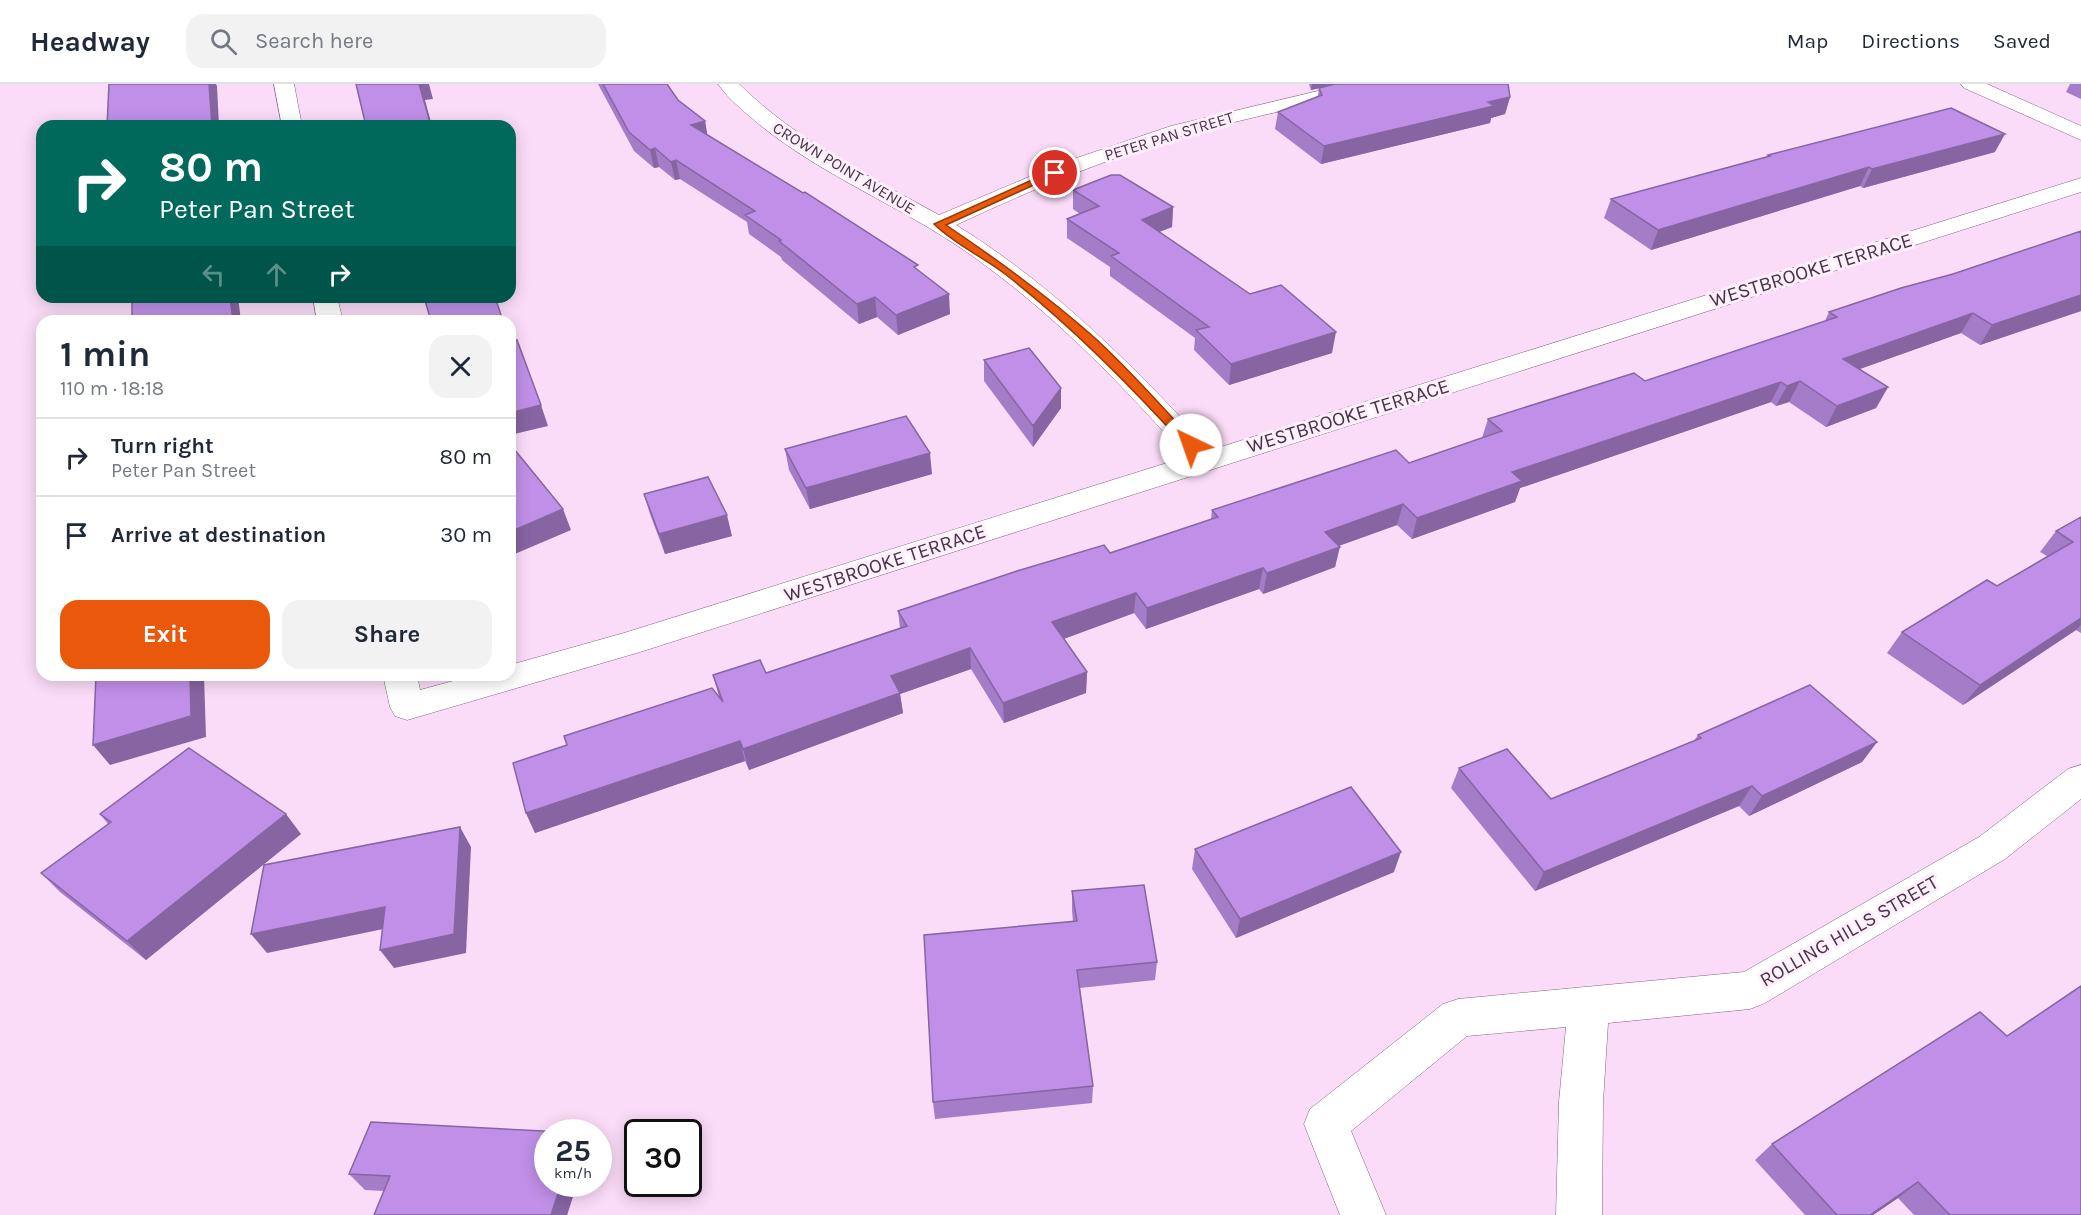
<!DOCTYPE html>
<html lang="en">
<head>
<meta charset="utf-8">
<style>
	:root { --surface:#fff; --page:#f2f2f3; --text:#1f2937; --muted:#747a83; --line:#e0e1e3; --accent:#ea580c }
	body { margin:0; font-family:Karla,sans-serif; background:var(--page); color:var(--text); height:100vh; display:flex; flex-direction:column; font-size:22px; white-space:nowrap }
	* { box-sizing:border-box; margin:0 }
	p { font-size:20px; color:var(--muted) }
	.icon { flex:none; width:33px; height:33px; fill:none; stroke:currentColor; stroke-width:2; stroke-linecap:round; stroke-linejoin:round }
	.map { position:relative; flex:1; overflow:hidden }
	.side { position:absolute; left:36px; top:231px; width:480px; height:366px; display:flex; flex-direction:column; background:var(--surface); border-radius:18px; box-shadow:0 3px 15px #0003 }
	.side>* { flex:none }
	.hud { position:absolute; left:36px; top:36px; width:480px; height:183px; border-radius:18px; box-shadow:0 3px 15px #0003; background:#00695c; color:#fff; overflow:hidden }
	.speed { position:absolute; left:534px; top:1035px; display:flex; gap:12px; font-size:30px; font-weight:700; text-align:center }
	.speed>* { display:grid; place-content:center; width:78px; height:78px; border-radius:50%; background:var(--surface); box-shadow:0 3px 15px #0003; line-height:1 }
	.speed small { font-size:15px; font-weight:400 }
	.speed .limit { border:3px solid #111; border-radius:9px; background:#fff; color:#111 }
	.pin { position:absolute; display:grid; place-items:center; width:51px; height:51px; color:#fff; margin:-26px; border:3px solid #fff; border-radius:50%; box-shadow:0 2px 6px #0007 }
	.me { position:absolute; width:66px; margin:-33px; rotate:318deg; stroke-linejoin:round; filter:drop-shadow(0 0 4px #0008) }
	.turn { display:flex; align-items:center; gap:21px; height:126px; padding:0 24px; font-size:27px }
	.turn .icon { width:78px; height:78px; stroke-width:2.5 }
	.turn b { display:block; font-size:42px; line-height:51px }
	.lanes { display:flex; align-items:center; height:57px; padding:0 24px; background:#0003; justify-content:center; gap:30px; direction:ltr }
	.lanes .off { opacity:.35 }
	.round { display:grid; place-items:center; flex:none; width:63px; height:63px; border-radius:18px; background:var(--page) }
	.head { display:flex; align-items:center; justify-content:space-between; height:102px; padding:0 24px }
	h1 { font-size:36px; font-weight:700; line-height:45px }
	.button { display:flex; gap:12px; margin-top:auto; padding:12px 24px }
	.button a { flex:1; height:69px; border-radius:18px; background:var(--accent); color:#fff; font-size:24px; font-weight:700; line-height:69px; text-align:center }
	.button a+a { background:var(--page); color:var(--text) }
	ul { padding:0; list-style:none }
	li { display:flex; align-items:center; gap:18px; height:78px; padding:0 24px; border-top:2px solid var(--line) }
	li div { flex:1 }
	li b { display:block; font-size:22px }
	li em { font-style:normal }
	header { display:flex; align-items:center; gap:36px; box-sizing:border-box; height:84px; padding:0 30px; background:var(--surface); border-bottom:2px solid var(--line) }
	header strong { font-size:28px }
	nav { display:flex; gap:33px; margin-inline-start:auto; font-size:21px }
	.search { width:420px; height:54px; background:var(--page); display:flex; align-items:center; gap:15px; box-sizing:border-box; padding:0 21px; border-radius:18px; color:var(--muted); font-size:22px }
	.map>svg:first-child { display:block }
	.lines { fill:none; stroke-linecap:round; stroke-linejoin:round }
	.minor-casing { stroke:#856383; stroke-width:1 }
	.tertiary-casing { stroke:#856383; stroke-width:1 }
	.minor { fill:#fff; fill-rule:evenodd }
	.tertiary { fill:#fff; fill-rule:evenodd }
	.wall { fill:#a57cc8 }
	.shaded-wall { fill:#8665a2 }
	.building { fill:#c090e8; stroke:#8665a2; stroke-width:1.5 }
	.route { fill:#ea580c; stroke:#983908; stroke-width:1.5 }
	.labels { text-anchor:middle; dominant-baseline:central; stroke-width:6; stroke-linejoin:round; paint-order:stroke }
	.far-street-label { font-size:16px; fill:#463645; stroke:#ffeffd }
	.street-label { font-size:20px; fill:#463645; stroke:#ffeffd }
</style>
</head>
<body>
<header>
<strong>Headway</strong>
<div class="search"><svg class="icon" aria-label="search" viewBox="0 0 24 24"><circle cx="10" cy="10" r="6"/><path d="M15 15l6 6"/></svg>Search here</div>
<nav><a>Map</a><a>Directions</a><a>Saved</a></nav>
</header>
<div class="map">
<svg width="2081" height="1131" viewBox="0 0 2081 1131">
	<rect width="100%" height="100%" fill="#fbdcf8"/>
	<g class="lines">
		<defs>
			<path id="minor" d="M274 0H294L302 42H282Z
				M718 0H739C797 57 869 92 939 131L1062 79 1171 42 1347 0H1383L1380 4C1315 20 1249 33 1185 51 1106 75 1030 106 956 141 1053 201 1134 282 1211 366L2081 94V108L640 568 407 636 395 632 390 623 383 591H417L420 606 475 591H510V581L624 549 1186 373C1120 298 1051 227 968 169 901 122 824 93 760 41 746 29 729 16 718 0Z
				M313 213H337L343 237H317Z
				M2081 681V715L2005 775 1765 919 1750 925 1608 939 1603 1018 1602 1131H1556L1559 1018 1566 943 1467 952 1351 1047 1386 1131H1340L1304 1040 1310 1025 1443 920 1458 915 1744 888 1979 753 2068 685Z"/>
			<path id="tertiary" d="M1961 0H1987L2081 42V56L1964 4Z"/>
		</defs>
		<use href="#minor" class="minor-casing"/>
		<use href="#tertiary" class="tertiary-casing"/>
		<use href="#minor" class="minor"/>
		<use href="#tertiary" class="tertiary"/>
	</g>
	<path class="wall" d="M598 0H667L678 16 705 37 707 51 919 187 950 230 898 251 877 233 859 240 782 176 781 173 749 150 747 138 680 95 675 96 659 83 654 84 634 67Z
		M1309 0H1508L1510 13 1505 30 1491 34 1490 39 1321 80 1275 45 1278 28 1318 12 1319 4 1311 6Z
		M2070 0H2081V15L2066 8Z
		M1995 68 1863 104 1860 102 1651 166 1604 134 1611 115 1767 73 1768 71Z
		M1073 106 1173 123 1172 143 1159 148 1332 269 1229 301 1194 266 1195 254 1110 192V183L1067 154V135L1080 130 1073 125Z
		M2081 147V227L1980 261 1961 249 1859 285 1888 303 1876 324 1826 343 1789 318 1776 322 1771 318 1520 404 1515 418 1412 455 1397 441 1339 462 1335 483 1263 510 1259 505 1146 545 1134 529 1064 555 1087 588 1086 609 1004 639 971 585 900 610 903 629 749 686 745 677 535 749 526 729 719 613 713 591 766 589 900 544 898 527 1110 469 1211 435 1212 426 1409 379 1482 354 1488 335 1645 297 1825 237 1829 228 1953 190Z
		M984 276 1061 304V324L1033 363 984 297Z
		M785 365 932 390 810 425 789 386Z
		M644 410 732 452 665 470 650 430Z
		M2081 433V549L2076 546 1963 621 1887 569 1902 548 1997 502 2047 472 2040 468 2056 447Z
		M1698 651 1877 658 1862 678 1749 732 1739 722 1535 807 1451 704 1459 684 1551 715 1694 657Z
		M100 730 301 750 146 876 60 808 41 789 108 740Z
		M1195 765 1394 788 1236 854 1192 785Z
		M1072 807 1157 878 1155 896 1080 904 1093 1002 1092 1019 935 1035 933 1018 1073 838 1072 826Z
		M1772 1060 2081 1131H1914L1898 1114 1873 1131H1805L1755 1076Z
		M349 1090 548 1100H577L567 1131 384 1107 365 1106Z"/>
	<path class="shaded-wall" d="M209 0H216L217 2 219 42H212Z
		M419 0H429L433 15 425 16 432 42H431Z
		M1312 0H1338L1311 6Z
		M1510 13 1505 30 1491 34 1490 39 1321 80 1324 62Z
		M705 37 708 55 691 41Z
		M2005 50 1995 68 1863 104 1872 85Z
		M655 64 659 83 654 84 650 66Z
		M676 76 680 95 675 96 671 78Z
		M1869 83 1860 102 1651 166 1658 146Z
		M1173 123 1172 143 1141 155 1142 136Z
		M949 210 950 230 898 251 896 231Z
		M2081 211V227L1980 261 1992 241Z
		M230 213H238L241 237H233Z
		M875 213 877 233 859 240 857 220Z
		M1973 229 1961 249 1832 295 1843 275Z
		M1336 248 1332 269 1229 301 1231 280Z
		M1800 297 1789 318 1776 322 1787 302Z
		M1781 298 1771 318 1520 404 1515 418 1412 455 1417 434 1512 388Z
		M1888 303 1876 324 1826 343 1837 322Z
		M1061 304V324L1033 363V342Z
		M541 321 548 342 510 351V329Z
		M930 369 932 390 810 425 806 404Z
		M1403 420 1397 441 1321 468 1325 448Z
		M563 425 571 446 510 472V448Z
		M727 431 732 452 665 470 659 450Z
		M1340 463 1335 483 1263 510 1267 489Z
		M1263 484 1259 505 1146 545 1147 524Z
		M1136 509 1134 529 1052 559V538Z
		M2081 534V541L2076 546 1963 621 1980 601Z
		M970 564 971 585 900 610 903 629 749 686 743 665 891 592Z
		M1087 588 1086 609 1004 639 1003 619Z
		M190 591H204L206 653 110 681 93 661Z
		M740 657 745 677 535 749 526 729Z
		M1877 658 1862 678 1749 732 1762 712Z
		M1752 702 1739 722 1535 807 1544 788Z
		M286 730 301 750 146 876 127 857Z
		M460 743 471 763 466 869 394 884 380 866Z
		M1401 768 1394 788 1236 854 1240 835Z
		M385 823 398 842 267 869 251 850Z
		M1918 1098 1898 1114 1873 1131H1870Z
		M561 1100H577L567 1131H551Z"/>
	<path class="building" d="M109 0H209L212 42H107Z
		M356 0H419L431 42H366Z
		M603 0H667L678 16 705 37 691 41 803 109 805 108 918 181 914 183 949 210 896 231 875 213 857 220 779 157 781 156 745 131 755 127 676 76 671 78 655 64 650 66 629 48Z
		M1335 0H1508L1510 13 1488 18 1494 22 1324 62 1278 28 1322 11 1319 4Z
		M1951 24 2005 50 1872 85 1869 83 1658 146 1611 115 1770 72 1768 71Z
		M1111 91H1120L1173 123 1142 136 1250 210 1281 201 1336 248 1231 280 1196 246 1209 243 1111 172 1119 169 1067 135 1099 122 1073 106Z
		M2081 147V211L1992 241 1973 229 1843 275 1888 303 1837 322 1800 297 1787 302 1781 298 1512 388 1522 397 1417 434 1403 420 1325 448 1340 463 1267 489 1263 484 1147 524 1136 509 1052 538 1087 588 1003 619 970 564 891 592 900 609 743 665 740 657 526 729 513 679 567 661 564 652 712 604 723 618 713 591 760 576 766 589 907 542 898 527 1017 487 1104 461 1110 469 1218 433 1212 426 1396 366 1409 379 1502 347 1488 335 1634 289 1645 297 1837 233 1829 228 1901 204 1953 190Z
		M132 213H230L233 237H132Z
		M424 213H495L503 237H431Z
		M510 256V258L517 256 541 321 510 329Z
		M1029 264 1061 304 1033 342 984 276Z
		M906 332 930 369 806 404 785 365Z
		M510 360 563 425 510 448Z
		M708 393 727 431 659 450 644 410Z
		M2081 433V534L1980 601 1902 548 1987 496 1997 502 2073 458 2056 447Z
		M96 591H190L191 632 93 661Z
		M1810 601 1877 658 1762 712 1752 702 1544 788 1459 684 1507 665 1551 715 1701 654 1698 651Z
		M189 664 286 730 127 857 41 789 111 738 100 730Z
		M1351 703 1401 768 1240 835 1195 765Z
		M460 743 454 850 380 866 385 823 251 850 264 781Z
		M1144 801 1157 878 1077 886 1093 1002 933 1018 924 851 1077 837 1072 807Z
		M2081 902V1131H1950L1918 1098 1870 1131H1837L1772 1060 1980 928 2007 952Z
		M371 1038 563 1048H548V1100H561L551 1131H374L390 1092 349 1090Z"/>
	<path class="route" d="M1052 87 1060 89 946 141C998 176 1049 213 1096 255 1131 287 1162 323 1195 358V363H1186C1130 301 1072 242 1005 190 983 173 954 160 934 140Z"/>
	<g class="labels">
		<g class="far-street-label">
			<text transform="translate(1169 52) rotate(-17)">PETER PAN STREET</text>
			<text transform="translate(844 84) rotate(31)">CROWN POINT AVENUE</text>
		</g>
		<g class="street-label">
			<text transform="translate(1811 186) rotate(-17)">WESTBROOKE TERRACE</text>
			<text transform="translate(1348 332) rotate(-17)">WESTBROOKE TERRACE</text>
			<text transform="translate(885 479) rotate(-18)">WESTBROOKE TERRACE</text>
			<text transform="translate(1849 847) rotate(-30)">ROLLING HILLS STREET</text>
		</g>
	</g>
</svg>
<div class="speed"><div>25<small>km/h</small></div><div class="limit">30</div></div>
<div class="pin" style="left:1055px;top:89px;background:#d93025"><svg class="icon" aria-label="arrive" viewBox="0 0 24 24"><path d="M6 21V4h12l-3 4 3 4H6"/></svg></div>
<svg class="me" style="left:1191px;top:361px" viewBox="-20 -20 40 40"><circle r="19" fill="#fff"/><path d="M0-13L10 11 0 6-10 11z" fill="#ea580c"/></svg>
<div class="hud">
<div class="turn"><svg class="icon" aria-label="right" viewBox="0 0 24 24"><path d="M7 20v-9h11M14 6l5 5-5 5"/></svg><div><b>80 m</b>Peter Pan Street</div></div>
<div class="lanes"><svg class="icon off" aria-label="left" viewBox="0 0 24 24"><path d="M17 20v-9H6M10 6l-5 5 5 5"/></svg><svg class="icon off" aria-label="ahead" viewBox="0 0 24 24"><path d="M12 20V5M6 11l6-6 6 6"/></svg><svg class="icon" aria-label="right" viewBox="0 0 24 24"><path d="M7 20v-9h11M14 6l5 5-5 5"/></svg></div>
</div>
<section class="side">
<div class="head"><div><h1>1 min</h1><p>110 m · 18:18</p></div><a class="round"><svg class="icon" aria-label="close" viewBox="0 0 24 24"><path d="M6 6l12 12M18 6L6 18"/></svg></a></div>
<ul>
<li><svg class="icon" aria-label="right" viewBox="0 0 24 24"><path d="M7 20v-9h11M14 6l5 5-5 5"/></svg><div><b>Turn right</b><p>Peter Pan Street</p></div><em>80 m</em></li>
<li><svg class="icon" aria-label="arrive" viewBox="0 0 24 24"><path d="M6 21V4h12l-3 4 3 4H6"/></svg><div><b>Arrive at destination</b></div><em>30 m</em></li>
</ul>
<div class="button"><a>Exit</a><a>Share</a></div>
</section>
</div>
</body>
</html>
